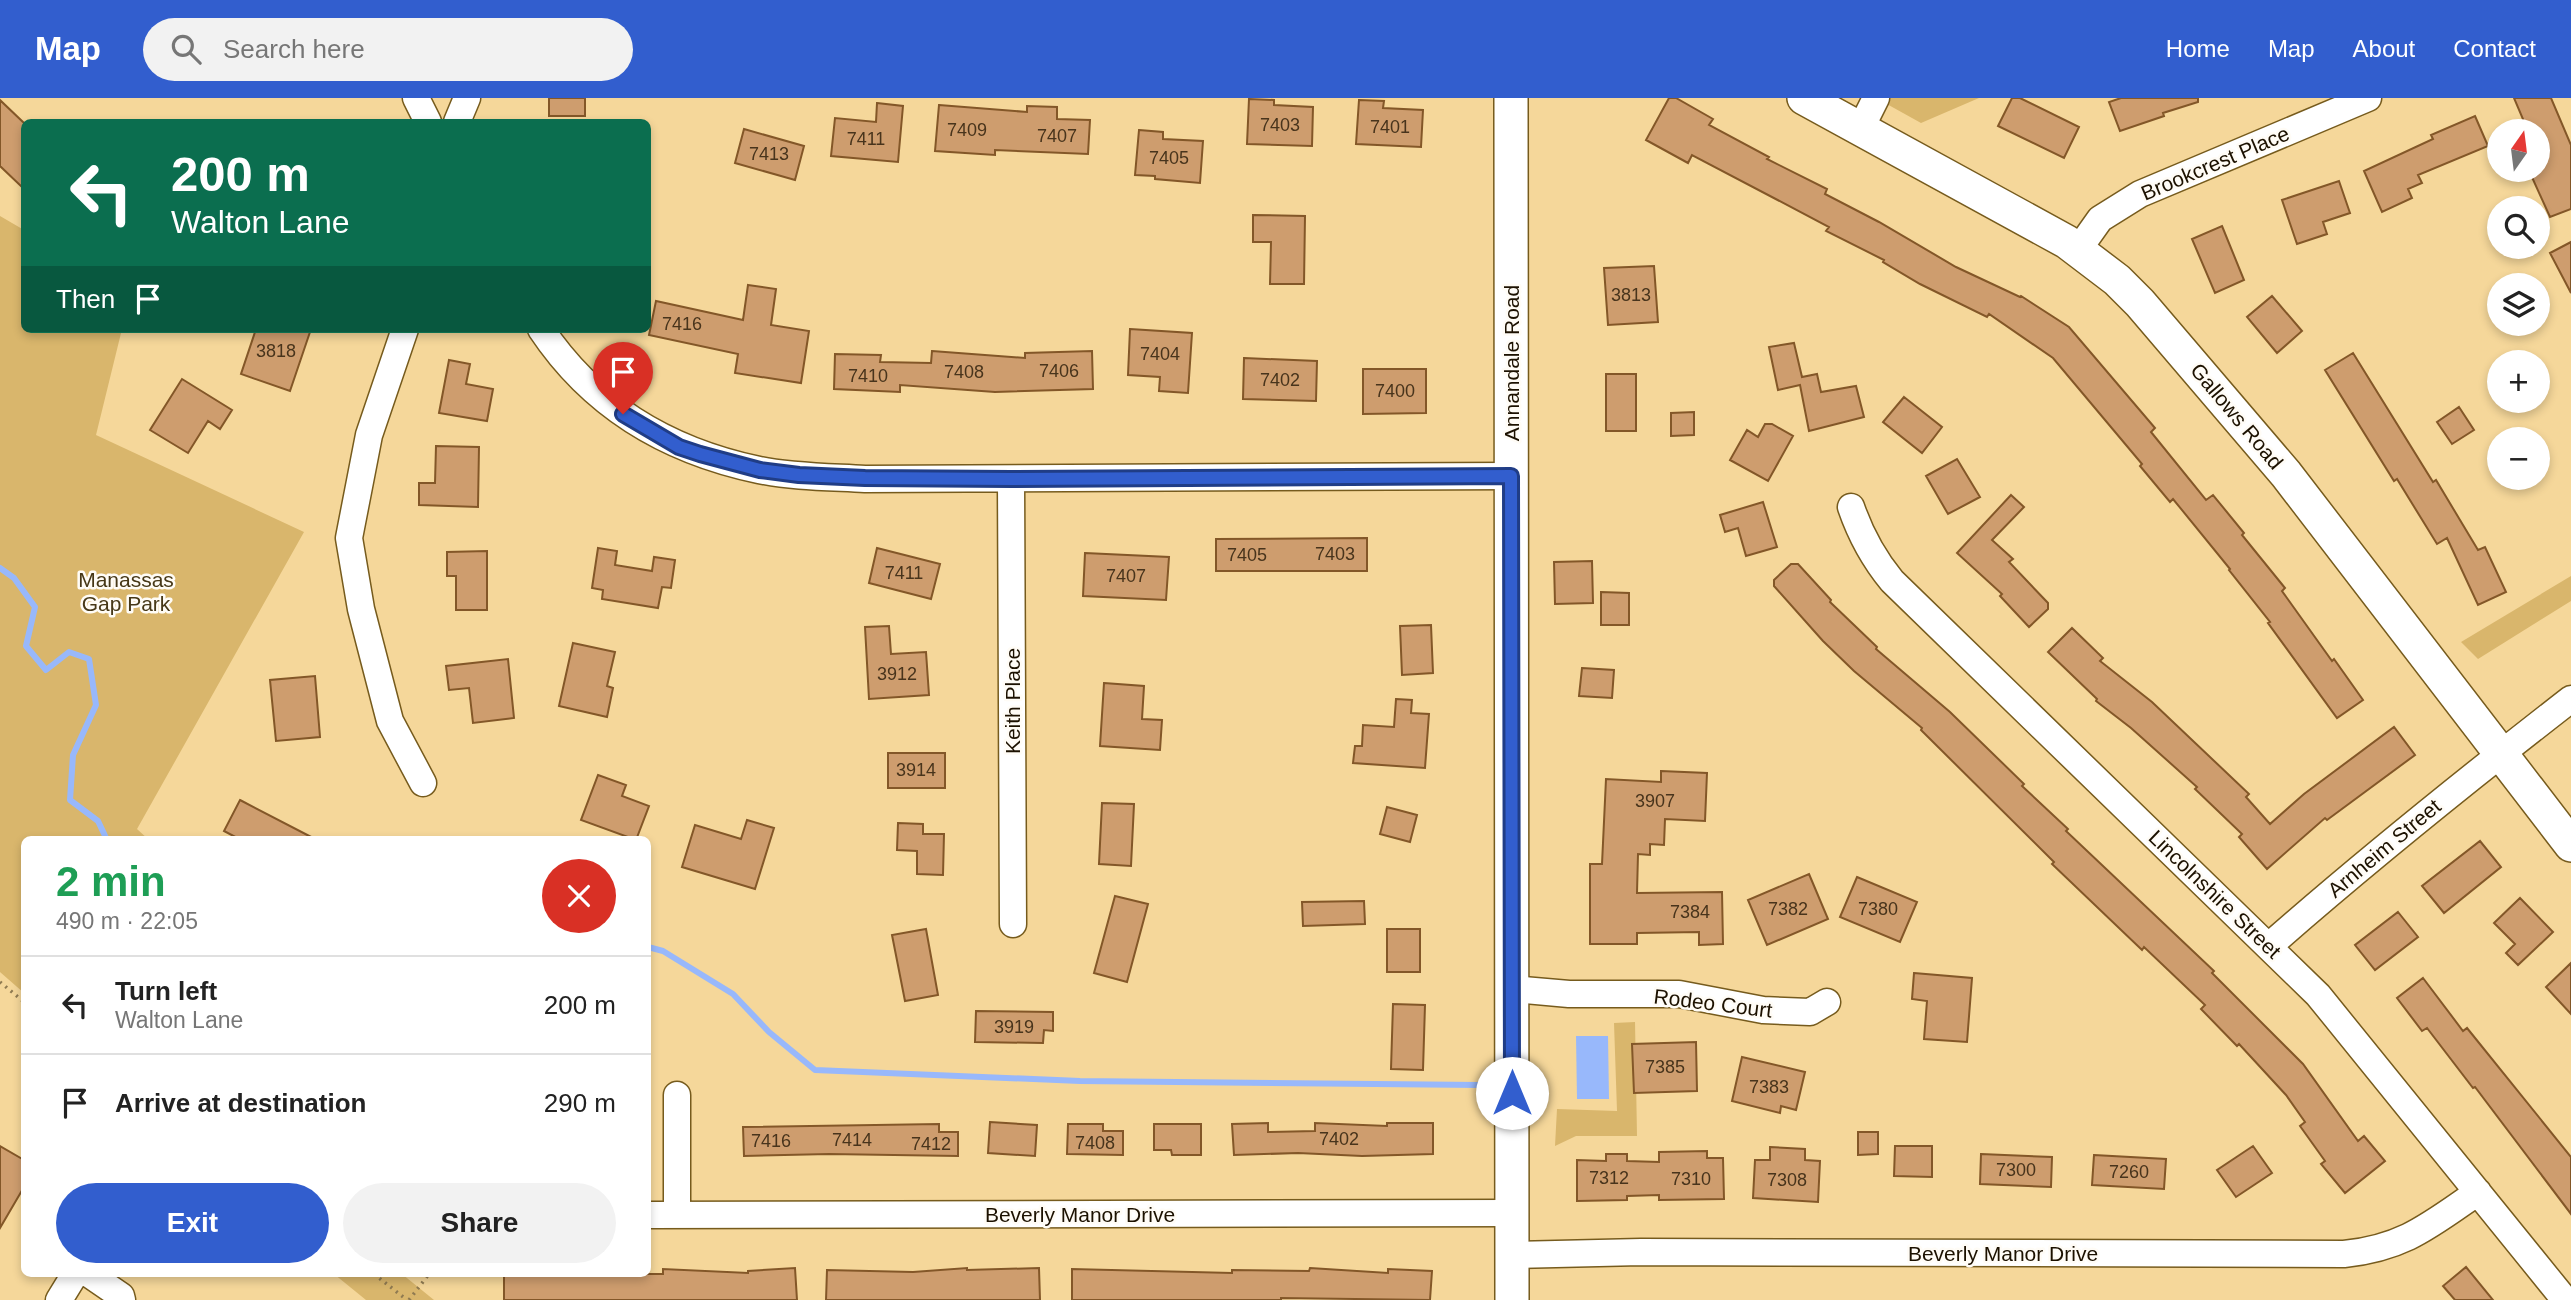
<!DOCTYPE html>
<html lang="en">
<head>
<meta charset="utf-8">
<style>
	:root { --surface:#fff; --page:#f2f2f2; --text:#222; --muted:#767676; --line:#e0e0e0; --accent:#325ece }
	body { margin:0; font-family:Arial,sans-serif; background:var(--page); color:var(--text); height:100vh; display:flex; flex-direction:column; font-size:26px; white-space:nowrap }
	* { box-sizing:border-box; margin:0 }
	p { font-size:23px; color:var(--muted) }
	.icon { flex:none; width:38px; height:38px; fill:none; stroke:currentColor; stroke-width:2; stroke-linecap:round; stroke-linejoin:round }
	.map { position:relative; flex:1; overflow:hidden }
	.side { position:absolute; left:21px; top:738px; width:630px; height:441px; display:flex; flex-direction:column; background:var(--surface); border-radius:10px; box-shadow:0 4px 10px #0003 }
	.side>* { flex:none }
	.top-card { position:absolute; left:21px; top:21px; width:630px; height:214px; border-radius:10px; box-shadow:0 4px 10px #0003; background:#0b6e4f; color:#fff; overflow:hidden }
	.needle { width:46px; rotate:14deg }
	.tools { position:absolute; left:2487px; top:21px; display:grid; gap:14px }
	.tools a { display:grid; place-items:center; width:63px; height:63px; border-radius:50%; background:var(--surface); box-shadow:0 4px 10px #0003; font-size:35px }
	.pin { position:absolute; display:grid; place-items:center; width:60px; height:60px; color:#fff; margin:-72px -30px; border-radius:50% 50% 50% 0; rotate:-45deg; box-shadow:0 0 7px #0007 }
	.pin .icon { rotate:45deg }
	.me { position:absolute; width:77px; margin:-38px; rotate:0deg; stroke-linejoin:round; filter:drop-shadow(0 0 5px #0008) }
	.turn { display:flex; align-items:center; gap:24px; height:147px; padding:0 35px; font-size:32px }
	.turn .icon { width:91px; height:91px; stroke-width:2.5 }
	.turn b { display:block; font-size:49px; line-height:60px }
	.then { display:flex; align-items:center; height:66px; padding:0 35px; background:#0003; gap:14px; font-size:26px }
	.round { display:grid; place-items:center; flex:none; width:74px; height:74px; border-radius:37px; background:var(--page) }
	.summary { display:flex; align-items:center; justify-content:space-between; height:119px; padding:0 35px }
	h1 { font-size:42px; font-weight:700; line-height:52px; color:#1e9e55 }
	.action { display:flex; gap:14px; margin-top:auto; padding:14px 35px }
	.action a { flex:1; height:80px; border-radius:42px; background:var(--accent); color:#fff; font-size:28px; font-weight:700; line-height:80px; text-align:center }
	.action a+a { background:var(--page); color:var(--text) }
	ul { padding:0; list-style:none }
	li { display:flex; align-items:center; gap:21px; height:98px; padding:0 35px; border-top:2px solid var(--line) }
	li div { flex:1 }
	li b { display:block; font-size:26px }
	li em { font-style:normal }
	header { display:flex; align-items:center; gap:42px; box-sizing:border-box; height:98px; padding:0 35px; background:var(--accent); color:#fff }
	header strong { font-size:33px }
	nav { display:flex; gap:38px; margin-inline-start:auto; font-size:24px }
	.search { width:490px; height:63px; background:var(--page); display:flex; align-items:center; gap:18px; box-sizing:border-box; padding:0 24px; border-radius:38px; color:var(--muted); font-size:26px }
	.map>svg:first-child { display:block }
	.green { fill:#d9b66c }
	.water { fill:#98b8fb }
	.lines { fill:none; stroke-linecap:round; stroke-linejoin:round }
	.stream { stroke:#98b8fb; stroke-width:6 }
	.building { fill:#ce9d6e; stroke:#835728; stroke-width:2 }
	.minor-casing { stroke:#765b1d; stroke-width:29 }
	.major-casing { stroke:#765b1d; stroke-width:36 }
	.path { stroke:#8f7a51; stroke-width:3.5; stroke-dasharray:2 5; stroke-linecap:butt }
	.minor { stroke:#fff; stroke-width:26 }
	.major { stroke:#fff; stroke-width:33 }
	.route-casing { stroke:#203d86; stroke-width:18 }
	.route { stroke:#325ece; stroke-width:12 }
	.labels { text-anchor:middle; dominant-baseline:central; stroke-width:5; stroke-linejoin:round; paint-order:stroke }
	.number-label { font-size:18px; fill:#48341c }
	.street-label { font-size:21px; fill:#1c1100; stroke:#fffcf6 }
	.park-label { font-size:21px; fill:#473817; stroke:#fffcf6 }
</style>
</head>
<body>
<header>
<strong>Map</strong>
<div class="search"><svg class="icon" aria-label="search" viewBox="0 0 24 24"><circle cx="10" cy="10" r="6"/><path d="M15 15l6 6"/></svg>Search here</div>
<nav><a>Home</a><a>Map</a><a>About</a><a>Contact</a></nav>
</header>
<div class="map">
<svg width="2571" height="1202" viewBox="0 0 2571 1202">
	<rect width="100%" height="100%" fill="#f5d79a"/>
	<path class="green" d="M1876 0H1979L1921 25Z
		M0 118 24 132V231H122L96 337 304 434 137 731 149 742H24V895L0 874Z
		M2571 478V503L2478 561 2461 544Z
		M1635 924 1637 1038H1576L1555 1048 1557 1011 1617 1013 1614 925Z
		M334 1176H402L434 1202H366Z"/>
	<path class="water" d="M1576 938H1608L1609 1001H1577Z"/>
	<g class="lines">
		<path class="stream" d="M0 470 14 480 35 509 26 548 46 572 69 554 89 561 96 607 73 657 70 702 98 723 107 742
			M648 849 663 853 733 896 769 934 815 972 1080 983 1480 987"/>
	</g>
	<path class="building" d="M549 0H585V18H549Z
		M1669 0H1676L1713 21 1709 27 1769 59 1767 61 1827 91 1825 96 1879 124 1956 169 2020 199 2021 198 2069 229 2155 330 2151 334 2206 402 2213 397 2244 435 2242 437 2285 490 2282 493 2332 563 2334 561 2363 602 2337 620 2268 525 2270 524 2229 472 2230 471 2173 401 2170 404 2140 368 2142 366 2053 260 1989 216 1987 219 1920 186 1883 164 1884 162 1826 133 1829 129 1692 57 1688 65 1646 42Z
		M2012 0H2020L2079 29 2064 60 1998 28Z
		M2121 0H2198V4L2163 15 2164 18 2120 33 2109 4Z
		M2514 0H2551L2571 47V111L2550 119 2531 77 2538 74V33H2528Z
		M1249 1 1274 2V7L1313 9 1312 48 1247 46Z
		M0 2 24 25V91L0 68Z
		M1359 2 1384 3 1383 10 1423 12 1421 49 1356 46Z
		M877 5 903 8 898 64 831 58 835 20 876 24Z
		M939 7 1027 14V8L1057 9V21L1090 22 1088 56 995 52V57L935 53Z
		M2475 18 2488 48 2418 77 2422 85 2408 91 2412 100 2382 114 2364 73 2433 41 2431 37Z
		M744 31 804 48 795 82 735 65Z
		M1139 32 1163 34V41L1203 43 1200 85 1155 81V78L1135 77Z
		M2339 83 2350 115 2323 124 2327 136 2297 146 2282 102Z
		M1253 117 1305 118 1304 186H1270L1271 144H1253Z
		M2222 128 2244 182 2215 195 2192 141Z
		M2571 144V195L2550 155Z
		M1654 168 1658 224 1608 227 1604 170Z
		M748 187 776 191 771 227 809 233 801 285 735 275 738 256 649 237 656 203 743 222Z
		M2272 198 2302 233 2277 255 2247 219Z
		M256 231H311L290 293 241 276Z
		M1130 231 1192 235 1188 295 1159 293 1160 279 1128 277Z
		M1794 245 1802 279 1817 276 1821 294 1856 288 1864 319 1809 333 1800 287 1778 292 1769 249Z
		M932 253 1025 260V255L1092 253 1093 291 995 294 900 287V294L834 291 835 256 881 257 880 264 931 265Z
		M2353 255 2433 384 2436 382 2478 452 2485 449 2506 494 2478 507 2447 440 2437 446 2397 381 2394 383 2325 272Z
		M1244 260 1317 263 1316 303 1243 301Z
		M449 262 470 266 466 286 493 291 487 323 439 315Z
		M1363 271H1426V315L1363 316Z
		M1606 276H1636V333H1606Z
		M182 281 232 312 220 331 208 323 188 355 150 332Z
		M1904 299 1942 329 1922 355 1883 324Z
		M2459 309 2474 332 2452 346 2437 324Z
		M1694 314V337L1671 338V315Z
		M1765 326H1772L1793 338 1768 383 1730 362 1747 332 1758 339Z
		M436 348 479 349 478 409 419 407V385H435Z
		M1957 361 1980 399 1948 416 1926 378Z
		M2011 397 2024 409 1992 442 2013 461 2009 464 2048 505V511L2029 529 2000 498 2002 496 1957 455Z
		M1763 404 1777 449 1746 458 1738 430 1725 434 1720 417Z
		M1367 440V473H1216V441Z
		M598 450 617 453 615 467 652 473 654 459 675 462 671 490 662 489 658 510 602 501 603 492 592 490Z
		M877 450 940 466 931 501 869 485Z
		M487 453V512H456V478H447V454Z
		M1085 455 1169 459 1166 502 1083 498Z
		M1592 463 1593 505 1555 506 1554 464Z
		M1791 466H1798L1831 502 1830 504 1877 549 1876 551 1950 614 2024 686 2022 688 2068 731 2066 733 2214 873 2212 875 2303 966 2358 1043 2364 1038 2385 1063 2345 1095 2321 1066 2325 1063 2300 1028 2305 1024 2286 997 2239 946 2237 948 2201 911 2205 907 2144 849 2142 852 2052 766 2054 764 1921 632 1922 630 1854 573 1823 543 1774 488V482Z
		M1601 494 1629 495V527H1601Z
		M1431 527 1433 575 1402 577 1400 528Z
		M889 528 891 556 926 554 929 597 869 601 865 529Z
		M2072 530 2103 560 2100 563 2152 604 2249 696 2246 699 2270 726 2304 696 2394 629 2415 657 2327 722 2325 720 2267 771 2239 739 2242 736 2195 691 2197 689 2131 630 2096 603 2097 601 2048 554Z
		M573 545 615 554 607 588 613 590 607 619 559 608Z
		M508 561 514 620 473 625 469 590 449 592 446 568Z
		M1582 570 1614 572 1612 600 1579 598Z
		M315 578 320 639 276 643 270 582Z
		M1104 585 1144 588 1142 621 1162 622 1160 652 1100 648Z
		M1396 601 1412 602 1411 615 1429 616 1425 670 1353 665 1355 648H1362L1363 627 1394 629Z
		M888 655H945V690H888Z
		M1661 673 1707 675 1705 723 1665 721 1664 747 1650 746V757L1638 756 1637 795 1722 794 1723 846 1699 847V834L1637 835V846H1590V766H1602L1606 681 1661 684Z
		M598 677 626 687 622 698 649 708 636 742 581 722Z
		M240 702 317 742H241L224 733Z
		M1102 705 1134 706 1131 768 1099 766Z
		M1387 709 1417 717 1410 744 1380 736Z
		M747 722 774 730 755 791 682 769 695 727 741 741Z
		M898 725 923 726V736H944L943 777 917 776V753L897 752Z
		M2480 743 2501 769 2444 815 2422 788Z
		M1809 776 1828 821 1767 847 1748 802Z
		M1857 779 1917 804 1900 844 1840 819Z
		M1115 798 1148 806 1127 884 1094 875Z
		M2520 800 2553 834 2518 867 2506 855 2515 846 2494 825Z
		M1364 803 1365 826 1303 828 1302 804Z
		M2398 814 2418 839 2375 872 2355 847Z
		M926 831 938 897 905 903 892 837Z
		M1387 831H1420V874H1387Z
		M2571 865V916L2546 889Z
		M1914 875 1972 880 1967 944 1924 941 1927 903 1912 901Z
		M2423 880 2463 933 2467 930 2571 1059V1116L2475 989 2473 990 2427 930 2422 933 2397 900Z
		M1393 906 1425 907 1423 972 1391 971Z
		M976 913 1053 914V933L1044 932 1043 945 975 944Z
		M1696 944 1697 993 1634 995 1632 946Z
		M1742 959 1805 974 1796 1012 1781 1008 1780 1015 1732 1003Z
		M990 1024 1037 1027 1035 1058 988 1055Z
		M1268 1025V1034L1315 1033V1025L1387 1028V1025H1433V1056L1362 1058 1298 1055 1234 1057 1232 1026Z
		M939 1026V1034H958V1058L829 1056 744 1058 743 1029Z
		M1068 1026H1103V1033H1123V1057L1067 1056Z
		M1154 1026H1201V1057H1172L1171 1052H1154Z
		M1858 1034H1878V1056L1858 1057Z
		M0 1048 24 1062V1089L0 1130Z
		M1895 1048H1932V1079L1894 1078Z
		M2253 1048 2272 1075 2236 1099 2217 1072Z
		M1770 1049 1805 1051V1062L1820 1063 1818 1104 1753 1100 1755 1062H1770Z
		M1707 1053V1060H1723L1724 1101 1659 1102V1097L1627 1098V1102L1577 1103V1062L1606 1063V1056H1627V1063L1659 1064V1054Z
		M1981 1056 2052 1059 2051 1089 1980 1086Z
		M2094 1057 2166 1061 2164 1091 2092 1087Z
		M2466 1169 2493 1202H2455L2443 1188Z
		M795 1170 797 1202H504V1176H663V1171L748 1175V1173Z
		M967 1170V1172L1039 1170 1040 1202H826L827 1172 913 1174Z
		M1310 1170 1388 1175V1171L1432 1173 1430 1202 1281 1200V1202H1072V1171L1232 1175V1172L1309 1173Z"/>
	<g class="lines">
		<defs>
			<path id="minor" d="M416 0 428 24
				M457 24 467 0
				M1860 32 1876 0
				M2078 152 2100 121 2140 96 2368 0
				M405 231 369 337 349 440 361 511 390 623 423 685
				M541 231C593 309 668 353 759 372 793 379 830 379 865 381L1511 378
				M1011 381 1013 826
				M1851 409C1861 438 1873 460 1892 483L2318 897 2565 1202
				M2269 848C2367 762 2468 681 2571 601
				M1512 891 1569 896H1679L1763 912 1810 914 1827 904
				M677 997V1117
				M648 1117 1512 1115
				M1512 1157 1641 1154 2344 1156C2404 1150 2430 1127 2478 1094
				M89 1176 121 1198 122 1202
				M59 1202 75 1176"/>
			<path id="major" d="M1511 0 1512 1202
				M1804 0 2067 144 2117 182 2140 205 2286 376 2571 747"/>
		</defs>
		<use href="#minor" class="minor-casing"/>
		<use href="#major" class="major-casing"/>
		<path class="path" d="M0 884 24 904
			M374 1176 407 1202
			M409 1202 429 1176"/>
		<use href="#minor" class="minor"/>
		<use href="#major" class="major"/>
	</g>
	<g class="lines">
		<defs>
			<path id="route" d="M623 316 679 349 700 356 760 372 799 377 865 380 1011 381 1511 378 1512 995"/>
		</defs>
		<use href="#route" class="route-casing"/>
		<use href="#route" class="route"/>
	</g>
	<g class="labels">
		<g class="number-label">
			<text x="1280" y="27">7403</text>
			<text x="1390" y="29">7401</text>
			<text x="967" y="32">7409</text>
			<text x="1057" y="38">7407</text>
			<text x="866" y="41">7411</text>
			<text x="769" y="56">7413</text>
			<text x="1169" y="60">7405</text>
			<text x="1631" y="197">3813</text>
			<text x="682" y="226">7416</text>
			<text x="276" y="253">3818</text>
			<text x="1160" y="256">7404</text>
			<text x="1059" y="273">7406</text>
			<text x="964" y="274">7408</text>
			<text x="868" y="278">7410</text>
			<text x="1280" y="282">7402</text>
			<text x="1395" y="293">7400</text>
			<text x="1335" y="456">7403</text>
			<text x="1247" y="457">7405</text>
			<text x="904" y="475">7411</text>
			<text x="1126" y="478">7407</text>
			<text x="897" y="576">3912</text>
			<text x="916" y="672">3914</text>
			<text x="1655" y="703">3907</text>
			<text x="1788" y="811">7382</text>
			<text x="1878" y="811">7380</text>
			<text x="1690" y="814">7384</text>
			<text x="1014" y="929">3919</text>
			<text x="1665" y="969">7385</text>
			<text x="1769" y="989">7383</text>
			<text x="1339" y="1041">7402</text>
			<text x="852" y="1042">7414</text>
			<text x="771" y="1043">7416</text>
			<text x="1095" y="1045">7408</text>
			<text x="931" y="1046">7412</text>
			<text x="2016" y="1072">7300</text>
			<text x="2129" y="1074">7260</text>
			<text x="1609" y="1080">7312</text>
			<text x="1691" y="1081">7310</text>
			<text x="1787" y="1082">7308</text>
		</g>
		<g class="street-label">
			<text transform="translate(2215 65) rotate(-23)">Brookcrest Place</text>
			<text transform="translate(1511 265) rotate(-90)">Annandale Road</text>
			<text transform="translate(2237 318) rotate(50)">Gallows Road</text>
			<text transform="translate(1012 603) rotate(-90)">Keith Place</text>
			<text transform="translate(2384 750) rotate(-40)">Arnheim Street</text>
			<text transform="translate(2215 796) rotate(44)">Lincolnshire Street</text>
			<text transform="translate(1713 905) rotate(7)">Rodeo Court</text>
			<text x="1080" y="1116">Beverly Manor Drive</text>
			<text x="2003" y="1155">Beverly Manor Drive</text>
		</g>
		<g class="park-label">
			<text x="126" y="481">Manassas<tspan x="126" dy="24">Gap Park</tspan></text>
		</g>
	</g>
</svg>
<div class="tools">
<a><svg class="needle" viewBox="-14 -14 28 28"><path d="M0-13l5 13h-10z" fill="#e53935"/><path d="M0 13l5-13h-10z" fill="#767676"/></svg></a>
<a><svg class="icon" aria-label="search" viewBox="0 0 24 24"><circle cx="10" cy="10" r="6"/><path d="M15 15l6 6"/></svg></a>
<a><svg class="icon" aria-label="layers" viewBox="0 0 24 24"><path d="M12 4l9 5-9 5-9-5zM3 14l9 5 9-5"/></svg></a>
<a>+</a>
<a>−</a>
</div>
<div class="pin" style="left:623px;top:316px;background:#d93025"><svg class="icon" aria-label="arrive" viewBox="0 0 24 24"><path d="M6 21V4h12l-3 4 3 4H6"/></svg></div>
<svg class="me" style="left:1512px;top:995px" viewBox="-20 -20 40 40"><circle r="19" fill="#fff"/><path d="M0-13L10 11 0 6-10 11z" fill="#325ece"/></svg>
<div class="top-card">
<div class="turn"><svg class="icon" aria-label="left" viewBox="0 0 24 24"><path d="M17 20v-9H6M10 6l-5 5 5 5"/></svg><div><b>200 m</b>Walton Lane</div></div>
<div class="then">Then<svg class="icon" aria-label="arrive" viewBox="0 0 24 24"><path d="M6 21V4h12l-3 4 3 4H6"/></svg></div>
</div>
<section class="side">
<div class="summary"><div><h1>2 min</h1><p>490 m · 22:05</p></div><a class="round" style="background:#d93025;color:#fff"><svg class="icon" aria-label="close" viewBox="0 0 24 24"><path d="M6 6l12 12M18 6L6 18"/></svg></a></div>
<ul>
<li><svg class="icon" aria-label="left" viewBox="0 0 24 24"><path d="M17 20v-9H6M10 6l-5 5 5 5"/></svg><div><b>Turn left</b><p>Walton Lane</p></div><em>200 m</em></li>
<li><svg class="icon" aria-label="arrive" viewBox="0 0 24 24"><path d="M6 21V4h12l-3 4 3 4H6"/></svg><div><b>Arrive at destination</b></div><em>290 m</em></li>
</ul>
<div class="action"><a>Exit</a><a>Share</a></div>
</section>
</div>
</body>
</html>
